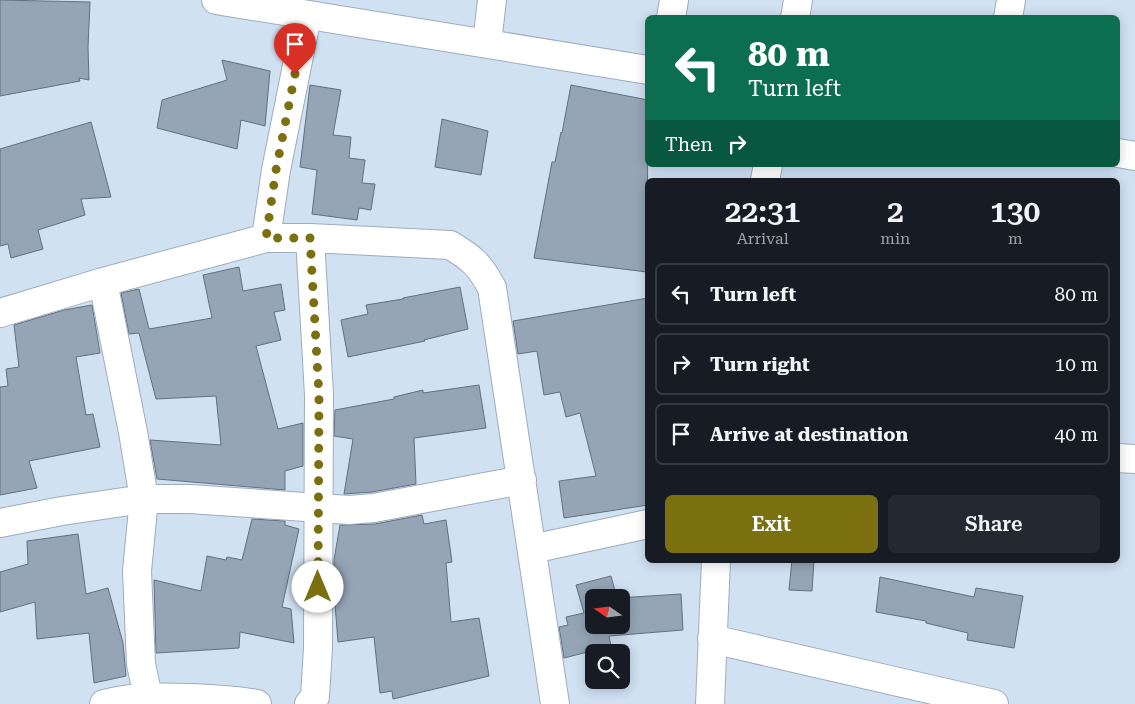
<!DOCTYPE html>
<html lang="en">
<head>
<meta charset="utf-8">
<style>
	:root { --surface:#171b24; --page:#242831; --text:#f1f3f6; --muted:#9ea1a6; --line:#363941; --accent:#7a7010 }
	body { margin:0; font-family:"Roboto Serif",serif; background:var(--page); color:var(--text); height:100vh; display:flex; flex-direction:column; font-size:19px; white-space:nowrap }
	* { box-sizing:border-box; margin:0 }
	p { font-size:16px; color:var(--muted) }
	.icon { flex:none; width:28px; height:28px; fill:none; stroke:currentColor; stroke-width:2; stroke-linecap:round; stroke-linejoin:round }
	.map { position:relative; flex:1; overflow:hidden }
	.details { position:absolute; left:645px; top:178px; width:475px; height:385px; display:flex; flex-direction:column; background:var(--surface); border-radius:8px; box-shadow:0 2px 12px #0003 }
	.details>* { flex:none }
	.hud { position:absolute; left:645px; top:15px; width:475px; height:152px; border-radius:8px; box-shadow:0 2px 12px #0003; background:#0b6e4f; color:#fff; overflow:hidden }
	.needle { width:32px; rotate:284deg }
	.controls { position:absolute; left:585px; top:589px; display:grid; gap:10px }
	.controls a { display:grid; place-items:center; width:45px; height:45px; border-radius:8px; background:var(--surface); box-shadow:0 2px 12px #0003; font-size:25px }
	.pin { position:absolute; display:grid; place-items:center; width:42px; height:42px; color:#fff; margin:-51px -21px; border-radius:50% 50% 50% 0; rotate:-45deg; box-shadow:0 0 5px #0007 }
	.pin .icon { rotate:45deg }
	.me { position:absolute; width:55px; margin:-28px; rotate:0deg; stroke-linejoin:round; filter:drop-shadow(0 0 4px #0008) }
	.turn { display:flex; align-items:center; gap:18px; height:105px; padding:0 20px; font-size:22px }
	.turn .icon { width:65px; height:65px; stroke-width:2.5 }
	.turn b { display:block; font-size:35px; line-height:42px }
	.then { display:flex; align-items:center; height:48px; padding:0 20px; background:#0003; gap:10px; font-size:19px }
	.eta { display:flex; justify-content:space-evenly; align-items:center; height:85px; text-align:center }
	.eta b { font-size:30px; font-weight:600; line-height:35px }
	.primary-button { display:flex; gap:10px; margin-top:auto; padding:10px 20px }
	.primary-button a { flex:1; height:58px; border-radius:8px; background:var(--accent); color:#fff; font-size:20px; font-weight:600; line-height:58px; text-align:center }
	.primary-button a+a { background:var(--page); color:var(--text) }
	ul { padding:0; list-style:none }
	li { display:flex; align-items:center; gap:15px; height:62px; margin:0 10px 8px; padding:0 10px; border:2px solid var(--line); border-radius:8px }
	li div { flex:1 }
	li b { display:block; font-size:19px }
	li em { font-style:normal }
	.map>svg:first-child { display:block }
	.building { fill:#95a5b5; stroke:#61707f }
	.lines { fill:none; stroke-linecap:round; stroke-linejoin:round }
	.street-casing { stroke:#9dadbe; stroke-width:30 }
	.secondary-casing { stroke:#9dadbe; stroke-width:30 }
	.street { stroke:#fff; stroke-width:28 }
	.secondary { stroke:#fff; stroke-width:28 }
	.route { stroke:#7a7010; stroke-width:9; stroke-dasharray:0 16.2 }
</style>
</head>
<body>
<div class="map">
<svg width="1135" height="704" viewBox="0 0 1135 704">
	<rect width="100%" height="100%" fill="#d0e1f2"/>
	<path class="building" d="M0 0 90 2 88 47 89 80 79 78 80 81 0 96Z
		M222 60 270 71 265 126 241 120 237 149 157 128 162 100 227 80Z
		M310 85 341 90 333 135 351 137 349 158 365 160 362 183 375 184 371 210 359 208 357 220 312 214 317 170 300 167Z
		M571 85 648 100 647 272 534 258 552 162H555L561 132 562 133Z
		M442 119 488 131 481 175 435 167Z
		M91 122 111 197 81 199 85 215 38 230 43 249 11 258 8 244 0 246V149Z
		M239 267 243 291 281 284 285 310 274 312 281 340 256 346 278 429 303 423V466L285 471V490L157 479 150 440 221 445 216 396 156 399 139 333 129 334 121 293 139 289 149 329 212 318 203 275Z
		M460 287 468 329 424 340 425 341 348 357 341 320 368 314 366 305 403 299V298Z
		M648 298V505L564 518 559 481 596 476 580 413 566 417 560 392 544 395 537 351 518 354 513 321Z
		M92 305 100 353 76 357 86 415 93 414 100 447 29 461 37 488 0 495V387L8 386 6 369 19 367 14 325 64 310Z
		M479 385 486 428 414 438 416 484 372 492 344 494 353 439 334 436 335 410 394 399V397L423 390V393Z
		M422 515 424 524 446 520 452 562 446 563 451 622 479 618 489 676 393 699 392 691 380 693 374 637 338 642 334 592V560L340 525 375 524Z
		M252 519 285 521V525L299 529 282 607 291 609 294 643 240 632 239 648 156 653 154 580 201 591 207 556 226 560 227 557 242 560Z
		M78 534 86 594 108 588 123 643 126 676 94 683 89 633 37 639 35 602 0 612V572L28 564 27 541Z
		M792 560H814L812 591 789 590Z
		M611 576 617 598H594V625H621V598H618L681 594 683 630 609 636 611 646 564 658 559 627 568 625 566 617 584 613 576 585Z
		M880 577 974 597 976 588 1023 596 1014 648 967 640 968 633 926 623V621L876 612Z"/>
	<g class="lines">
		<defs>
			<path id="street" d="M671 18 674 0
				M795 18 798 0
				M1008 18 1011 0
				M487 43 492 0
				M765 180 768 165
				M266 238 276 170 307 16
				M103 282 133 432 144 499 137 571 141 664 148 697
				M0 313 103 282 266 238H310L450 245C472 258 480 265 492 288L555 704
				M1118 458 1135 459
				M0 523 62 511 144 499H190L349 510 374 508 522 480
				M532 549 648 524
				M712 639 994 704
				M104 704C134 696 161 697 192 698 214 699 235 700 257 704
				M309 704 315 697 318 647 319 395 310 238
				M710 704 716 560"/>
			<path id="secondary" d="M216 0 648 70
				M1118 153 1135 156"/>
		</defs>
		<use href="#street" class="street-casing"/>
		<use href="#secondary" class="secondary-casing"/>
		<use href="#street" class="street"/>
		<use href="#secondary" class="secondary"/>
	</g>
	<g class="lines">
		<path class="route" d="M295 74 276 170 266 238H310L319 395 318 587"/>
	</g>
</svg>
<div class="controls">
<a><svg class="needle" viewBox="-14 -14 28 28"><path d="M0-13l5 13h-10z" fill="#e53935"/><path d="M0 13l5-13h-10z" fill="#9ea1a6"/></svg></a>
<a><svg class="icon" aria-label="search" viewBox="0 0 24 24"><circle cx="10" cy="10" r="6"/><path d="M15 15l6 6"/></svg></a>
</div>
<div class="pin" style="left:295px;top:74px;background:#d93025"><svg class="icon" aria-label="arrive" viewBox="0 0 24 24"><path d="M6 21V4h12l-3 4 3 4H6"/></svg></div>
<svg class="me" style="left:318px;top:587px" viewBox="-20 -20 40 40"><circle r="19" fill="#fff"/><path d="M0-13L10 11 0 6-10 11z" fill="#7a7010"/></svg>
<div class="hud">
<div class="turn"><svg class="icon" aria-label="left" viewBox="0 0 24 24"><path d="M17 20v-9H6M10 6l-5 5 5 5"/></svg><div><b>80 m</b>Turn left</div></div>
<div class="then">Then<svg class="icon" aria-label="right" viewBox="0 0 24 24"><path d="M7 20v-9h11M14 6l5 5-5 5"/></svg></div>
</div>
<section class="details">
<div class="eta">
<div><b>22:31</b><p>Arrival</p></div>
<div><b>2</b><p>min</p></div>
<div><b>130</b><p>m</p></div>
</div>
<ul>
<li><svg class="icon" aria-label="left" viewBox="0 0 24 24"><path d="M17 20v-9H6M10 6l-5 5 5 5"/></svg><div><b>Turn left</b></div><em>80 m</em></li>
<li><svg class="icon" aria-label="right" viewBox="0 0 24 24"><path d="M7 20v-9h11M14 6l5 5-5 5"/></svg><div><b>Turn right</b></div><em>10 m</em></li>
<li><svg class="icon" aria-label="arrive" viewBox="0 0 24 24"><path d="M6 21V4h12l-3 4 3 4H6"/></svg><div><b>Arrive at destination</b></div><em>40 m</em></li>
</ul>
<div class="primary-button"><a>Exit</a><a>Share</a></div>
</section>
</div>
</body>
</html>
